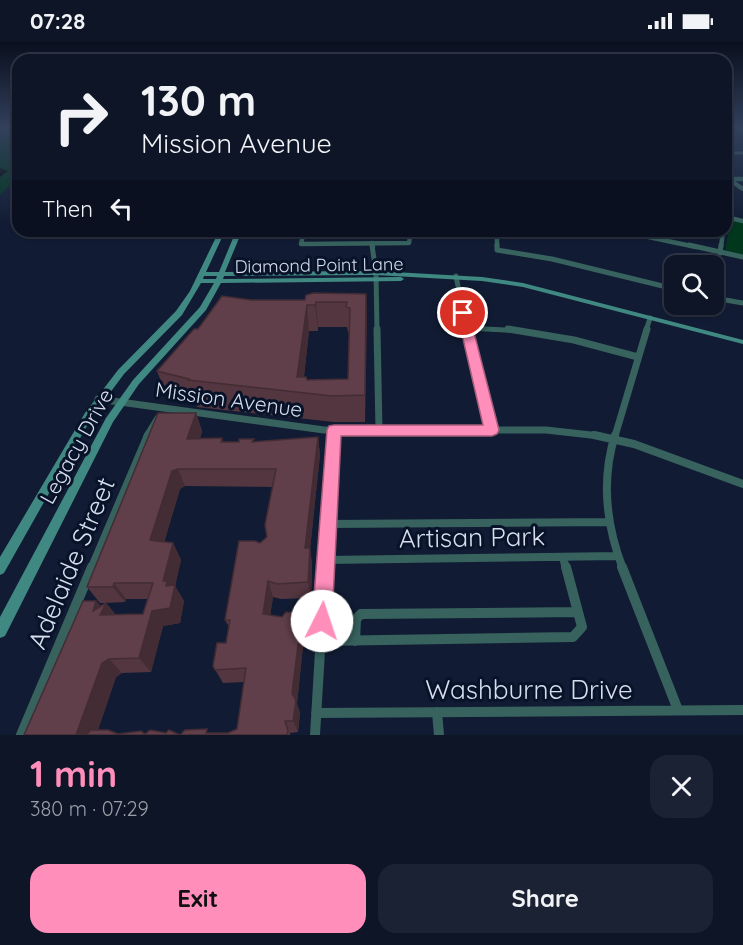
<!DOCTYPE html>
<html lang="en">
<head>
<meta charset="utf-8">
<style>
	:root { --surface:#0d1527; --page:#1b2233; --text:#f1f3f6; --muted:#9a9fa7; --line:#2d3444; --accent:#ff8ebb }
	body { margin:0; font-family:Quicksand,sans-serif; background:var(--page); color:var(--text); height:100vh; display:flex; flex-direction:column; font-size:22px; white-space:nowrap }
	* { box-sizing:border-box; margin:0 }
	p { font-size:20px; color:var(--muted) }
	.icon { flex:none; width:33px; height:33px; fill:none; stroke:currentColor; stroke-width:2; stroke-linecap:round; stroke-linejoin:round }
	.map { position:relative; height:693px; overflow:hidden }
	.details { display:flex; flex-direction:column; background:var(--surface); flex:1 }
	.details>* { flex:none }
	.banner { position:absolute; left:12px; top:12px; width:720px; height:183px; border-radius:18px; box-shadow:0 2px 4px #0004,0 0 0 2px var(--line); background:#0d1527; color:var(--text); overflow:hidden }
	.buttons { position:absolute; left:664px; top:213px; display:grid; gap:12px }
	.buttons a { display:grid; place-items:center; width:60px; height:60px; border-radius:12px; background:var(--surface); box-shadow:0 2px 4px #0004,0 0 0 2px var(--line); font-size:30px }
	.pin { position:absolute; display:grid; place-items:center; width:51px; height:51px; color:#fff; margin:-26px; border:3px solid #fff; border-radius:50%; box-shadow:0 2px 6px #0007 }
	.me { position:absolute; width:66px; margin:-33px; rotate:4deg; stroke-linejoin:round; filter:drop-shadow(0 0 4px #0008) }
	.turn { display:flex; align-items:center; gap:21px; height:126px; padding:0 30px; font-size:27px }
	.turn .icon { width:78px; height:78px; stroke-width:2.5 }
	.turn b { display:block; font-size:42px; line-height:51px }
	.then { display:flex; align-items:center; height:57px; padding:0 30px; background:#0003; gap:12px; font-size:22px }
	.round { display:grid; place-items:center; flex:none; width:63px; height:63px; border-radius:18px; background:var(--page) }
	.head { display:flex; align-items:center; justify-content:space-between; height:102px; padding:0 30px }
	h1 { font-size:36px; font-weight:800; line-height:45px; color:var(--accent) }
	.action { display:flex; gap:12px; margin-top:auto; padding:12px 30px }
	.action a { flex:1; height:69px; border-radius:18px; background:var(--accent); color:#111; font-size:24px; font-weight:800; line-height:69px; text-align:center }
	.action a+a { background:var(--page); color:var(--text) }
	.status { display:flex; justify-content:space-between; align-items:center; height:42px; padding:0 30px; background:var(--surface); direction:ltr }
	.status svg { height:16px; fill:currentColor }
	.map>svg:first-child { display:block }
	.green { fill:#00371d }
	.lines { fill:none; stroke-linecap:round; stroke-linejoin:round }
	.river { fill:#00060a; fill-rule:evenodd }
	.street-far5 { stroke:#37625e; stroke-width:3 }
	.street-far4 { stroke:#37625e; stroke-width:4.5 }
	.street-far3 { stroke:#37625e; stroke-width:5 }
	.street-far2 { stroke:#37625e; stroke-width:7 }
	.street-far1 { stroke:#37625e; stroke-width:8 }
	.street { stroke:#37625e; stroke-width:10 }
	.secondary { fill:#408983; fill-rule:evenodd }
	.wall { fill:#533640; fill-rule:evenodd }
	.shaded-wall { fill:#432c34 }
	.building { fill:#603f4a; stroke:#432c34; stroke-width:1.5; fill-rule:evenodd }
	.route { fill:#ff8ebb; stroke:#a65c7a; stroke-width:1.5 }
	.labels { text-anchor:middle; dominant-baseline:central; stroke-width:6; stroke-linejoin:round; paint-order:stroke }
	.far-street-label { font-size:18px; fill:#d5ddee; stroke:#081329 }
	.street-label { font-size:21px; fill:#d5ddee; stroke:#081329 }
	.near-street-label { font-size:26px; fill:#d5ddee; stroke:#081329 }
</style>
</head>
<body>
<div class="status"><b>07:28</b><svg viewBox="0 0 49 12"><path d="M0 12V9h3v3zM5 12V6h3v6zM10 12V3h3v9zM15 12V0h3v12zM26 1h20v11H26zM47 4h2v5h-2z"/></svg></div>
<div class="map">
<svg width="743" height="693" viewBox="0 0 743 693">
	<rect width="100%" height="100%" fill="#111c34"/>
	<path class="green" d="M0 85H18V135L0 153Z
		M730 178 743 180V214L725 210Z"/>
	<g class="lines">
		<path class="river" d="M0 126 8 129 0 135Z"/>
		<path class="street-far5" d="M736 85 743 88
			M726 111H743
			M728 137 730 138
			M728 137H743"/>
		<path class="street-far4" d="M728 137 743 147
			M728 137H743
			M726 175 743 179
			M304 189 301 202 409 201 411 189
			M497 189V205
			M620 189 696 205
			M372 201 373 205
			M721 205 723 189"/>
		<path class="street-far3" d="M372 203 376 231 377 289
			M497 203V208L552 217 675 247
			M689 203 743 215
			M720 211 721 203
			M456 234 467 289
			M714 256 743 261
			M466 286 523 289
			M646 289 650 276"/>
		<path class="street-far2" d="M377 287 379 389
			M467 287 491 388
			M508 287 574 298 638 315
			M98 357 324 388H546L600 394
			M147 394 158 376
			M334 394V388
			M615 394 647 287"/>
		<path class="street-far1" d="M594 393 634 402 743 442
			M615 393C601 438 606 483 623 527
			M328 482 609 480
			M563 515 566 527
			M326 518 618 514
			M91 527 148 393
			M325 527 334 393"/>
		<path class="street" d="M622 525 678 668
			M321 599 573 595 582 585 566 525
			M355 599 356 577 361 572 578 570
			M437 670 439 693
			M316 671 743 668
			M21 693 92 525
			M315 693 325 525"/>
		<path class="secondary" d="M219 189H225L206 230H219L236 189H242L225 230 376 229 482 235 523 241 743 298V302L523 245 482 239 376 233 224 234 223 237 401 235 404 237 401 239 221 241 206 268 139 342 113 380 5 594 0 596V575L106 376 133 338 200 265 214 241H201L182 273 124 332 92 375 4 531 0 533V515L85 371 118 328 176 269 190 249ZM204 234H217L216 237H203Z"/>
	</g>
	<path class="wall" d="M366 252 365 380H334L197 365 196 362 167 355 157 329 198 287 251 258H305ZM318 285H347L348 290 349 291 348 337 307 338 304 335 309 289H318Z
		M196 371 202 389 200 397 222 396 223 400H254L318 395 320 413 310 507 312 522 311 556 281 557 273 555 270 574 282 575 299 571 304 594 297 662 300 671 298 690 290 691V693H24L96 559 101 564 105 561H100L87 545ZM185 444 273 445 267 495 225 578 229 585 226 601 213 624 223 641 244 640 237 687 228 691H210L180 693 166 691 118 692 98 688 116 635 122 631 151 630 163 584 180 581 184 559 175 544 181 518 173 501 164 500 180 447ZM126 557H148L143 572 116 573 106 561 125 560Z"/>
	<path class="shaded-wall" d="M366 252 367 277 365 380V353Z
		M316 260 318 285V289L315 263Z
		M307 263 309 289 302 351 297 335Z
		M196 371 202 389 194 415 187 397Z
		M318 395 320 413 310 507 312 522 311 556 308 540 305 506Z
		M178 427 185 444 180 447 160 515 150 498 172 429Z
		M173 501 181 518 175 544 184 559 180 581 163 584 151 630 139 616 152 569 163 539Z
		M268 539 273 555 268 587 263 572Z
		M114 541 126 557 125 560 113 545Z
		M96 559 103 567 106 561 118 576 113 588 93 569Z
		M301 579 304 594 297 662 300 671 298 690 293 679 292 651Z
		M109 617 122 631 116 635 96 693H76L102 621Z"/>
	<path class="building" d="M314 251 366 252 365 353 332 354 188 338 189 337 157 329 194 287H198L222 254 251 258H305L306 253ZM316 260H347L346 265 350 266 348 337 307 338 306 335H297L307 263H315Z
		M158 371H196L187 397 222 396 221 400H239V397H254L252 400 318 395 305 506H310L308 540 277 542 268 539 263 572 282 575 286 570 299 571 301 579 292 651 296 659 293 679H285L288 689 287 693H86L91 688H108L118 692 141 689 145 692 150 688 166 691 169 688 180 693 185 688 207 687 206 691H228L237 687 246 626 215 628 213 624 217 601H226L230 578H225L239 499H255L260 501 267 495 265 483 276 427H178L172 429 150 498 173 501 163 539H167L166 544 175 543 170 566 152 569 139 616 109 617 102 621 76 693H24L83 559H96L93 569 106 561 100 573 143 572 153 541H114L113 545H87Z"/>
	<linearGradient id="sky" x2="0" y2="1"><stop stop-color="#090f1d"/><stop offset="0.47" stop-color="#32405c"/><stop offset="1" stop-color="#32405c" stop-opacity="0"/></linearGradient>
	<rect width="743" height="182" fill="url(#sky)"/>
	<path class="route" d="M463 268 469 271 499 388 497 392 492 394H341L332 579 329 586 322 589 315 586 312 579 327 388 329 384 334 383H483L457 271Z"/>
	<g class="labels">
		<g class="far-street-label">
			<text transform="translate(319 223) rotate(-1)">Diamond Point Lane</text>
		</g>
		<g class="street-label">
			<text transform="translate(229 357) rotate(8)">Mission Avenue</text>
			<text transform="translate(76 404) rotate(-61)">Legacy Drive</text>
		</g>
		<g class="near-street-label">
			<text transform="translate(472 495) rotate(-1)">Artisan Park</text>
			<text transform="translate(71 521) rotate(-67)">Adelaide Street</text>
			<text x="529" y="647">Washburne Drive</text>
		</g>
	</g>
</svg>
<div class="buttons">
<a><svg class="icon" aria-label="search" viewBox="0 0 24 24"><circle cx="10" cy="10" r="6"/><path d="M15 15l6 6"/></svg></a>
</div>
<div class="pin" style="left:463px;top:271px;background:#d93025"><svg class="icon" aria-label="arrive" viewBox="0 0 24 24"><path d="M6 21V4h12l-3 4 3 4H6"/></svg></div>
<svg class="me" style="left:322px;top:579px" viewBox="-20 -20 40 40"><circle r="19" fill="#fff"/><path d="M0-13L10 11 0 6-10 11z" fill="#ff8ebb"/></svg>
<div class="banner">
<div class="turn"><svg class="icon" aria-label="right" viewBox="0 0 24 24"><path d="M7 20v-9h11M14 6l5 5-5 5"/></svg><div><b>130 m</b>Mission Avenue</div></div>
<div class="then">Then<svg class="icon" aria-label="left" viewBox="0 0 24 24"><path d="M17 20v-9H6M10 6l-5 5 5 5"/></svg></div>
</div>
</div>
<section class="details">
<div class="head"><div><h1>1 min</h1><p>380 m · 07:29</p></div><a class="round"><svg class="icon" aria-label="close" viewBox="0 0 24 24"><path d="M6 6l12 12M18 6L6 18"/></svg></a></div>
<div class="action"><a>Exit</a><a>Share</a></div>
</section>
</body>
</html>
